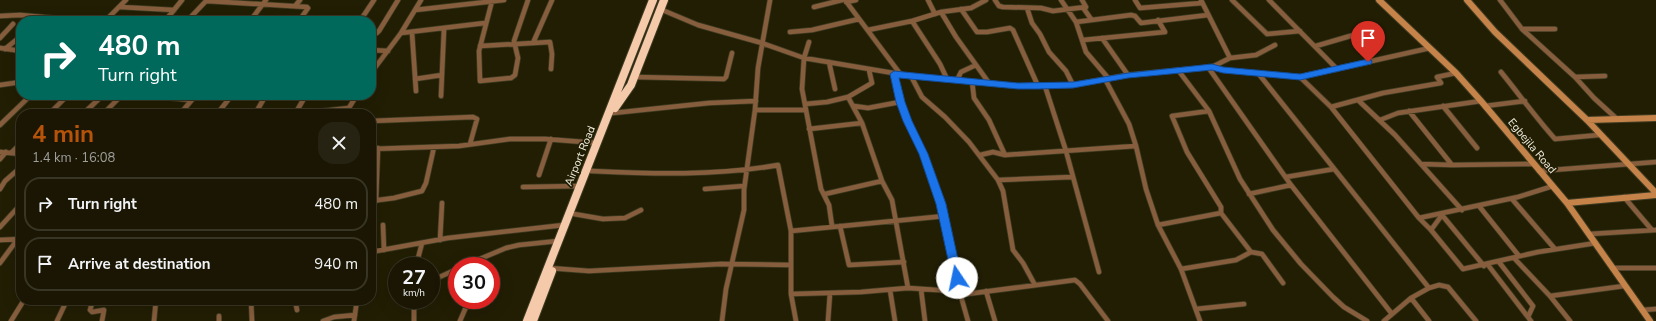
<!DOCTYPE html>
<html lang="en">
<head>
<meta charset="utf-8">
<style>
	:root { --surface:#1a1603; --page:#272312; --text:#f1f3f6; --muted:#9f9f9a; --line:#383525; --accent:#b45309 }
	body { margin:0; font-family:"Nunito Sans",sans-serif; background:var(--page); color:var(--text); height:100vh; display:flex; flex-direction:column; font-size:15px; white-space:nowrap }
	* { box-sizing:border-box; margin:0 }
	p { font-size:13px; color:var(--muted) }
	.icon { flex:none; width:22px; height:22px; fill:none; stroke:currentColor; stroke-width:2; stroke-linecap:round; stroke-linejoin:round }
	.map { position:relative; flex:1; overflow:hidden }
	.details { position:absolute; left:16px; top:109px; width:360px; height:196px; display:flex; flex-direction:column; background:var(--surface); border-radius:16px; box-shadow:0 4px 16px #0002,0 0 0 1px var(--line) }
	.details>* { flex:none }
	.hud { position:absolute; left:16px; top:16px; width:360px; height:84px; border-radius:16px; box-shadow:0 4px 16px #0002,0 0 0 1px var(--line); background:#00695c; color:#fff; overflow:hidden }
	.speed { position:absolute; left:388px; top:257px; display:flex; gap:8px; font-size:20px; font-weight:700; text-align:center }
	.speed>* { display:grid; place-content:center; width:52px; height:52px; border-radius:50%; background:var(--surface); box-shadow:0 4px 16px #0002,0 0 0 1px var(--line); line-height:1 }
	.speed small { font-size:10px; font-weight:400 }
	.speed .limit { border:6px solid #d22; background:#fff; color:#111 }
	.pin { position:absolute; display:grid; place-items:center; width:34px; height:34px; color:#fff; margin:-41px -17px; border-radius:50% 50% 50% 0; rotate:-45deg; box-shadow:0 0 4px #0007 }
	.pin .icon { rotate:45deg }
	.me { position:absolute; width:44px; margin:-22px; rotate:349deg; stroke-linejoin:round; filter:drop-shadow(0 0 3px #0008) }
	.turn { display:flex; align-items:center; gap:14px; height:84px; padding:0 16px; font-size:18px }
	.turn .icon { width:52px; height:52px; stroke-width:2.5 }
	.turn b { display:block; font-size:28px; line-height:34px }
	.round { display:grid; place-items:center; flex:none; width:42px; height:42px; border-radius:16px; background:var(--page) }
	.summary { display:flex; align-items:center; justify-content:space-between; height:68px; padding:0 16px }
	h1 { font-size:24px; font-weight:700; line-height:30px; color:var(--accent) }
	ul { padding:0; list-style:none }
	li { display:flex; align-items:center; gap:12px; height:54px; margin:0 8px 6px; padding:0 8px; border:2px solid var(--line); border-radius:16px }
	li div { flex:1 }
	li b { display:block; font-size:15px }
	li em { font-style:normal }
	.map>svg:first-child { display:block }
	.lines { fill:none; stroke-linecap:round; stroke-linejoin:round }
	.street-casing { stroke:#3f3c23; stroke-width:6 }
	.secondary-casing { stroke:#3f3c23; stroke-width:8 }
	.highway-casing { stroke:#3f3c23; stroke-width:10 }
	.street { stroke:#875e3d; stroke-width:4.5 }
	.secondary { stroke:#c5834a; stroke-width:6 }
	.highway { stroke:#f4caaa; stroke-width:8 }
	.route { fill:#1a73e8; stroke:#114b97 }
	.labels { text-anchor:middle; dominant-baseline:central; stroke-width:3.5; stroke-linejoin:round; paint-order:stroke }
	.street-label { font-size:11px; fill:#f4f2e2; stroke:#221e04 }
</style>
</head>
<body>
<div class="map">
<svg width="1656" height="321" viewBox="0 0 1656 321">
	<rect width="100%" height="100%" fill="#221e04"/>
	<g class="lines">
		<defs>
			<path id="street" d="M845 0 901 75
				M928 0 935 14
				M995 0 999 6 1003 7 1041 8 1053 11 1086 7
				M1061 0 1076 22 1086 52 1109 79
				M1082 0 1086 7 1084 9 1091 19
				M1135 0 1140 8 1202 3
				M1201 0 1230 58 1212 67
				M1232 0 1267 34 1300 31
				M1269 0 1337 69
				M1500 0 1522 29 1575 77 1594 98 1617 119
				M207 1 307 7 308 8 299 21
				M492 1 479 51 480 81 511 78 515 75 518 58 514 41 528 0
				M846 2 856 0
				M295 6 300 0
				M120 7 174 10
				M814 7 842 0
				M1027 8 1032 23 1040 34 1049 52 1066 71 1073 85
				M660 9 698 25 762 43 804 58 911 76 1017 86 1073 85 1128 75 1212 67 1223 70 1300 77 1430 48
				M961 9 977 32H987L1010 28 1013 30 1038 86
				M415 10 504 0
				M941 12 956 37 989 83
				M0 16 20 15 65 19 63 21
				M105 21 126 0
				M165 21 182 0
				M187 21 207 0
				M250 21 266 0
				M327 21 329 19
				M360 21 374 0
				M912 21 940 64 947 79
				M1076 22 1131 15 1135 16 1141 23 1208 15
				M1522 29H1555
				M868 30 912 21 941 12 971 8 986 0
				M790 32 812 30 859 19
				M371 33H377L379 31 398 0
				M401 33 485 23
				M412 33 416 91
				M0 38 13 24
				M1102 38 1128 75
				M1083 40 1165 32 1158 20
				M809 42 804 58 802 89 821 189 829 205 832 226
				M533 43 552 0
				M480 46 550 42 552 54 551 69
				M1316 46 1364 32
				M0 48 21 51
				M5 49 21 36
				M371 50 388 51
				M1230 58 1256 55 1275 45
				M829 62 835 89
				M1208 67 1291 185 1392 314
				M1178 70 1209 111 1240 179 1273 230 1301 264 1333 297 1344 307 1367 321
				M1501 72C1519 94 1536 118 1555 139L1599 135
				M371 73 401 33 421 0
				M1258 73 1429 288 1411 298 1384 321
				M894 74 900 102 924 154 945 216 960 293 968 321
				M911 76 922 97 945 117 969 142 998 180 1003 191 1013 250 1023 263 1035 285
				M634 77 724 79 726 77 732 53
				M1300 77 1331 107 1419 218 1431 230 1463 269 1538 252 1596 243
				M1575 77 1605 76
				M415 79 442 75
				M1105 79 1129 124 1136 146 1146 189 1158 225 1181 269 1200 321
				M957 80 961 72 976 65
				M972 81 974 98 989 120 1005 155
				M0 85 21 82
				M1045 86 1066 151 1099 272
				M139 95 191 100
				M441 96 444 29
				M848 97 872 83 869 70
				M1358 100 1395 135 1462 210
				M805 104 827 102 848 97 862 123 882 181 892 200 908 288
				M854 106 868 108 900 102
				M1443 106 1477 148
				M1485 106 1525 101
				M1331 107 1383 93 1441 83 1437 77 1456 73
				M755 110H806
				M1409 111 1452 165 1533 164
				M613 113 709 103 756 101
				M49 114 68 95
				M83 114 103 95
				M103 114 122 95
				M180 114 196 95
				M217 114 232 95
				M255 114 266 95
				M295 114 349 108
				M295 114 306 95
				M345 114 357 95
				M1380 120 1398 113 1481 101
				M371 121 473 117 477 119 470 144
				M0 125 31 95
				M809 129 862 123
				M371 149 459 146 510 139H545L597 143
				M0 152 21 154
				M11 153 21 143
				M980 155 993 152 1005 155 1136 146
				M0 159 6 152
				M1421 164 1452 165
				M591 171C651 174 718 176 778 165L791 231V265
				M1539 171 1656 162
				M539 175 551 139
				M1286 177 1334 169
				M998 180 1072 177
				M523 187 580 186
				M0 189 5 181 21 167
				M705 189 744 186
				M825 194 882 181
				M1249 194 1291 185
				M1624 197 1652 230
				M1512 199 1555 249
				M371 201 394 198 422 191 426 183 434 147
				M376 201 378 148
				M1479 206 1519 256
				M574 214 603 219 625 218 641 210
				M1442 215 1484 266
				M1419 218 1518 197 1553 186
				M383 225 384 250
				M1158 225 1221 213
				M840 226 849 265 904 262
				M0 227 21 204
				M1431 230 1442 215
				M791 231 945 216
				M1589 234 1656 230
				M0 240 21 239
				M440 240 442 203
				M371 252 448 238 564 225
				M1251 252 1262 254 1283 283
				M1514 258 1550 296 1570 321
				M1499 262 1533 306 1528 317
				M0 263 17 240
				M1488 265 1531 321
				M416 266 422 243
				M463 266 506 248 519 245 558 241
				M549 268 589 271 721 264 791 265V294L796 321
				M1612 268H1656
				M1181 269 1236 260 1251 252 1221 213V207L1187 152 1172 116 1209 111
				M431 281 457 269
				M1429 288 1439 285 1448 287 1476 321
				M921 289 925 321
				M890 290 895 321
				M986 291 995 321
				M791 294 861 292 908 288 952 291 967 294 1075 280 1080 284 1108 321
				M1550 296 1624 286
				M1411 298 1429 321
				M93 300 90 310 92 312 104 310 102 321
				M251 300 252 321
				M295 300 297 310
				M414 300V321
				M1196 309 1244 304
				M1642 310 1656 309
				M219 316V321
				M11 321 24 300
				M57 321 67 300
				M154 321 156 300
				M323 321 334 317 355 315
				M354 321 357 300
				M460 321 469 300
				M722 321 726 289 744 210V190L755 110 758 68 770 0
				M828 321 830 293"/>
			<path id="secondary" d="M1379 0 1456 73 1481 101 1567 203 1650 321
				M1467 0 1495 32 1587 120 1656 193
				M1587 120 1656 118
				M1567 203 1656 195"/>
			<path id="highway" d="M615 108 631 85 664 0
				M527 321 653 0
				M533 321 552 271"/>
		</defs>
		<use href="#street" class="street-casing"/>
		<use href="#secondary" class="secondary-casing"/>
		<use href="#highway" class="highway-casing"/>
		<use href="#street" class="street"/>
		<use href="#secondary" class="secondary"/>
		<use href="#highway" class="highway"/>
	</g>
	<path class="route" d="M1368 59 1371 60 1372 62 1371 64 1300 80 1223 73 1212 70 1128 78 1073 88 1038 89H1018L899 78 905 102 912 121 928 154 946 204 962 278 960 281 957 282 953 281 952 278 936 204 919 154 903 121 896 102 890 74 894 71 1018 83 1073 82 1128 73 1212 64 1223 67 1300 74Z"/>
	<g class="labels">
		<g class="street-label">
			<text transform="translate(1532 146) rotate(50)">Egbejila Road</text>
			<text transform="translate(580 156) rotate(-68)">Airport Road</text>
		</g>
	</g>
</svg>
<div class="speed"><div>27<small>km/h</small></div><div class="limit">30</div></div>
<div class="pin" style="left:1368px;top:62px;background:#d93025"><svg class="icon" aria-label="arrive" viewBox="0 0 24 24"><path d="M6 21V4h12l-3 4 3 4H6"/></svg></div>
<svg class="me" style="left:957px;top:278px" viewBox="-20 -20 40 40"><circle r="19" fill="#fff"/><path d="M0-13L10 11 0 6-10 11z" fill="#1a73e8"/></svg>
<div class="hud">
<div class="turn"><svg class="icon" aria-label="right" viewBox="0 0 24 24"><path d="M7 20v-9h11M14 6l5 5-5 5"/></svg><div><b>480 m</b>Turn right</div></div>
</div>
<section class="details">
<div class="summary"><div><h1>4 min</h1><p>1.4 km · 16:08</p></div><a class="round"><svg class="icon" aria-label="close" viewBox="0 0 24 24"><path d="M6 6l12 12M18 6L6 18"/></svg></a></div>
<ul>
<li><svg class="icon" aria-label="right" viewBox="0 0 24 24"><path d="M7 20v-9h11M14 6l5 5-5 5"/></svg><div><b>Turn right</b></div><em>480 m</em></li>
<li><svg class="icon" aria-label="arrive" viewBox="0 0 24 24"><path d="M6 21V4h12l-3 4 3 4H6"/></svg><div><b>Arrive at destination</b></div><em>940 m</em></li>
</ul>
</section>
</div>
</body>
</html>
